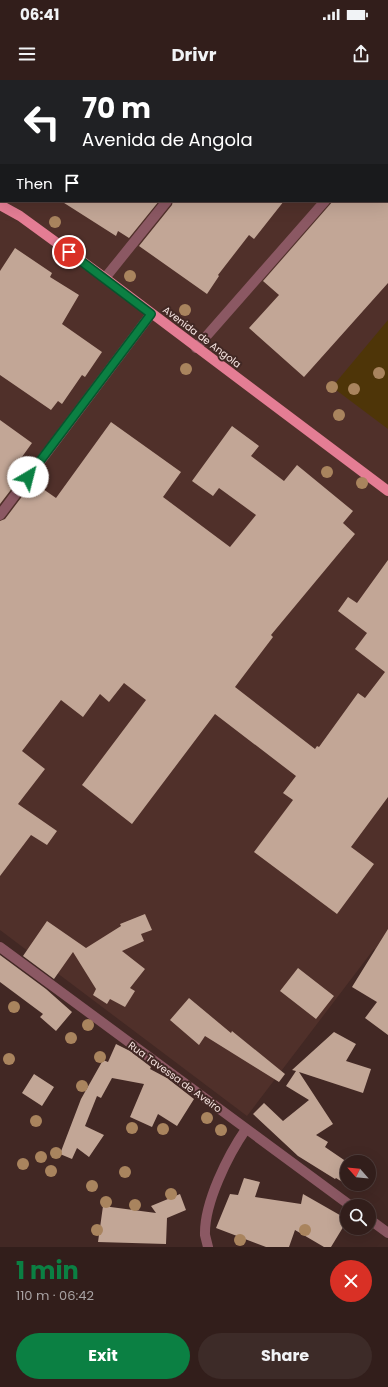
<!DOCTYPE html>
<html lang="en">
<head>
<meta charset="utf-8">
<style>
	:root { --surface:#321e1b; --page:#3d2b28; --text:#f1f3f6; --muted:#a8a2a3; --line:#4d3c3a; --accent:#0b8043 }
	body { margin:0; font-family:Poppins,sans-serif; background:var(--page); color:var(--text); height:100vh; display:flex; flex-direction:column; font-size:15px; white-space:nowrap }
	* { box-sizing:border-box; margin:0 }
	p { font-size:13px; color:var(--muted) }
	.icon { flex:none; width:22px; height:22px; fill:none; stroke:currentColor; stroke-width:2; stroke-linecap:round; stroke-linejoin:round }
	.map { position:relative; height:1167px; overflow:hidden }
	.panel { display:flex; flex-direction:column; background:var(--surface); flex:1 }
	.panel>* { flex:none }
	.top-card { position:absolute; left:0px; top:0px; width:388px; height:122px; box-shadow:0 4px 16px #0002,0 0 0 1px var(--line); background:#202124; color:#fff; overflow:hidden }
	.needle { width:26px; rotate:297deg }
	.tools { position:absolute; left:340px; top:1075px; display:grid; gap:8px }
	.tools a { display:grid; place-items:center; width:36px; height:36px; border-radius:50%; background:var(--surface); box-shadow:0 4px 16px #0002,0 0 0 1px var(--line); font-size:20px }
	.pin { position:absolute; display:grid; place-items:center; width:34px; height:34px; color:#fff; margin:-17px; border:2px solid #fff; border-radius:50%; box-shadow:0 1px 4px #0007 }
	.me { position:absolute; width:44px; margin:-22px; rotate:37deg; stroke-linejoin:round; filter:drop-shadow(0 0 3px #0008) }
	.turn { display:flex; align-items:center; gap:14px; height:84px; padding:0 16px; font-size:18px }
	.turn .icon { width:52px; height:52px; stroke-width:2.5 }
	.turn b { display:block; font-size:28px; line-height:34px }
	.then { display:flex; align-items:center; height:38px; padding:0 16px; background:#0003; gap:8px; font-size:15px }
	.round { display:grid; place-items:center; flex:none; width:42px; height:42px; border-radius:21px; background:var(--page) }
	.overview { display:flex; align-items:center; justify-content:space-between; height:68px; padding:0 16px }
	h1 { font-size:24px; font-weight:700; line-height:30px; color:var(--accent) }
	.cta { display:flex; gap:8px; margin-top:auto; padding:8px 16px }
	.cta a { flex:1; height:46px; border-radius:24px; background:var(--accent); color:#fff; font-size:16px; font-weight:700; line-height:46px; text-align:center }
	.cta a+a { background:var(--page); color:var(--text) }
	.status { display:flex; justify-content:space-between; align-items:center; height:28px; padding:0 20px; background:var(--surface); direction:ltr }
	.status svg { height:11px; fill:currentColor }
	header { display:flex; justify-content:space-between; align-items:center; height:52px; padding:0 16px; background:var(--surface); font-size:18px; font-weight:700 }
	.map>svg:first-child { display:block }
	.built { fill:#50302a; fill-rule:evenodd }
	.green { fill:#4e3508 }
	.building { fill:#c2a696 }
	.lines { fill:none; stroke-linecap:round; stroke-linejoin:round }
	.minor { stroke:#8b5863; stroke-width:10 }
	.major { stroke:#e47d94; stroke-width:10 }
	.tree { fill:#a9845e }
	.route-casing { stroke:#07532c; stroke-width:10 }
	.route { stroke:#0b8043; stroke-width:7 }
	.labels { text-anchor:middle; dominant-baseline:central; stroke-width:4; stroke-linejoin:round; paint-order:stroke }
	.street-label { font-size:10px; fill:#f8e6e3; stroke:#422824 }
</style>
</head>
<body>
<div class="status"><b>06:41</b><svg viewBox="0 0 49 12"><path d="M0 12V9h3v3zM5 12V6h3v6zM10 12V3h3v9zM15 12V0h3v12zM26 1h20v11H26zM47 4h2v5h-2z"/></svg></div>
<header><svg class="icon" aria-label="menu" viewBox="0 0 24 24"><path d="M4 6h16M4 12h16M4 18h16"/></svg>Drivr<svg class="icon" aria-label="share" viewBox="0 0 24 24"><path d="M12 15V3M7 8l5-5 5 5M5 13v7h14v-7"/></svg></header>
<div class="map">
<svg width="388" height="1167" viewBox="0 0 388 1167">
	<rect width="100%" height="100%" fill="#422824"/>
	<path class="built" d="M0 0H388V878L374 869 247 1036 0 850ZM1 1H387V121H1Z"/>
	<path class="green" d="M388 240V349L332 307Z"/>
	<path class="building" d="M61 121H159L129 158 118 151 116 156Z
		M173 121H284L254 159 249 155 218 195 219 196 207 214 139 166 172 125Z
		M333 121H388V203L304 297 249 248 279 215 263 201Z
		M15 168 52 193 50 197 79 215 62 244 102 272 85 297 82 295 62 324 58 321 51 330 0 295V191Z
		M0 340 32 363 14 388 23 394 0 424Z
		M111 342 181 392 163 417 230 467 256 435 219 408 213 416 192 401 232 346 259 366 251 376 284 401 297 385 353 431 343 443 355 454 271 555 273 557 235 607 315 669 317 666 319 667 358 613 365 618 385 592 355 569 367 553 338 531 348 517 357 523 388 480V717L351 767 374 784 337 834 254 772 293 720 283 713 296 696 215 634 132 744 82 705 146 620 124 603 109 622 100 614 83 637 61 620 22 671 45 689 18 724 57 751 47 765 31 755 0 796V441L5 439 33 402 56 418Z
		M145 834 152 850 141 854 144 861 122 871 145 889 130 908 135 911 125 927 110 919 107 924 93 915 96 909 73 872 54 899 23 876 47 841 86 868 121 846 120 844Z
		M388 849V955L365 938 377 922 352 907Z
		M0 875 46 909 72 932 56 951 40 937 43 934 0 902Z
		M298 888 334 916 316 939 280 911Z
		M189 918 231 953 232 951 285 994 279 1002 205 956 199 965 170 940Z
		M334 952 356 964 346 981 371 989 363 1013 299 992 333 1044 316 1055 328 1062 325 1067 347 1082V1105L336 1098 335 1099 298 1076 253 1034 264 1023 283 1041 309 1020 286 1006 296 991 292 990Z
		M116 964 130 971 151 987 150 989 167 998 194 1019 177 1046 158 1034 152 1047 130 1037 144 1004 112 998 101 1018 97 1016 85 1046 104 1055 89 1077 77 1068 72 1079 60 1074 81 1019 103 980 108 982Z
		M34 994 54 1007 42 1026 22 1013Z
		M244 1098 260 1102 255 1117 301 1124 303 1114 345 1138V1144L331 1167H324L295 1150 289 1167H266L216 1148 230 1114 238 1115Z
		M180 1114 186 1130 167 1138 166 1164 98 1162 103 1126 156 1133 151 1126Z"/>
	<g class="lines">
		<path class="minor" d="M262 1 263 0
			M387 50 388 49
			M105 198 167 121
			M196 268 325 121
			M0 435 151 234
			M0 867 351 1126
			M369 1139 388 1153
			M208 1167C207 1163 206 1159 205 1155 204 1123 228 1075 246 1049"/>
		<path class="major" d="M0 125 20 136 105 198 388 411"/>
	</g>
	<g class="tree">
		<circle cx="55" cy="142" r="6"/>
		<circle cx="130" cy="196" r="6"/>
		<circle cx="185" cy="230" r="6"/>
		<circle cx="186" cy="289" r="6"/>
		<circle cx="379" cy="293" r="6"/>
		<circle cx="332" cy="307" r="6"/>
		<circle cx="354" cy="309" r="6"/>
		<circle cx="339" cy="335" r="6"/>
		<circle cx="327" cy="392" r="6"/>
		<circle cx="362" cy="403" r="6"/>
		<circle cx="14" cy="927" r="6"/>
		<circle cx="88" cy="945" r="6"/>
		<circle cx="71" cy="958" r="6"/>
		<circle cx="100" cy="977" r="6"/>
		<circle cx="9" cy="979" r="6"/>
		<circle cx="82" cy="1006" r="6"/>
		<circle cx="207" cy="1038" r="6"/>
		<circle cx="36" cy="1041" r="6"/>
		<circle cx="132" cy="1048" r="6"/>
		<circle cx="163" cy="1049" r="6"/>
		<circle cx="221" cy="1050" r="6"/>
		<circle cx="56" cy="1073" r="6"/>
		<circle cx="41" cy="1077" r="6"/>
		<circle cx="23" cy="1084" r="6"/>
		<circle cx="51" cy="1091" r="6"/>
		<circle cx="125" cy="1092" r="6"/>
		<circle cx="92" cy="1106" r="6"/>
		<circle cx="171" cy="1114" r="6"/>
		<circle cx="106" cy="1122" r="6"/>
		<circle cx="135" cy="1125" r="6"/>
		<circle cx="97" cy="1150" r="6"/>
		<circle cx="305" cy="1150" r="6"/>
		<circle cx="240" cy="1160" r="6"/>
	</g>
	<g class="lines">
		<defs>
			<path id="route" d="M28 397 151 234 69 172"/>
		</defs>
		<use href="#route" class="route-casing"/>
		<use href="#route" class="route"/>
	</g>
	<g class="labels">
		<g class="street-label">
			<text transform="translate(202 257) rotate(37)">Avenida de Angola</text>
			<text transform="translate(175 997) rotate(36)">Rua Tavessa de Aveiro</text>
		</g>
	</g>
</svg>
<div class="tools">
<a><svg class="needle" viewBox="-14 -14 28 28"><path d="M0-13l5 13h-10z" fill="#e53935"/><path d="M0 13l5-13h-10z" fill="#a8a2a3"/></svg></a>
<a><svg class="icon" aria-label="search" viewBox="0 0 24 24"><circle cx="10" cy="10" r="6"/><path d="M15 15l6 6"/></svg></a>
</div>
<div class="pin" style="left:69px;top:172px;background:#d93025"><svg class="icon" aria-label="arrive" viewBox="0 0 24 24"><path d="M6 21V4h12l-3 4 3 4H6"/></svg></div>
<svg class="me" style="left:28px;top:397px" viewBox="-20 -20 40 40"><circle r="19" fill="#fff"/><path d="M0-13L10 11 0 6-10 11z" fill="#0b8043"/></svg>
<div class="top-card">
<div class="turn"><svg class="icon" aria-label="left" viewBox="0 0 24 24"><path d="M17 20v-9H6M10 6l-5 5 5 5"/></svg><div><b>70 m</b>Avenida de Angola</div></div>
<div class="then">Then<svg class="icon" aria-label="arrive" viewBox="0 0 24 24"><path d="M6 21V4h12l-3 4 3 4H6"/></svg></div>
</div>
</div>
<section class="panel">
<div class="overview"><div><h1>1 min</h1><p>110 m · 06:42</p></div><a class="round" style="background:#d93025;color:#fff"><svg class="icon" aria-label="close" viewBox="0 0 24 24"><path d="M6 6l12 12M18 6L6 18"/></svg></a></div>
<div class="cta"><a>Exit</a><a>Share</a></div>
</section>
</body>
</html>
